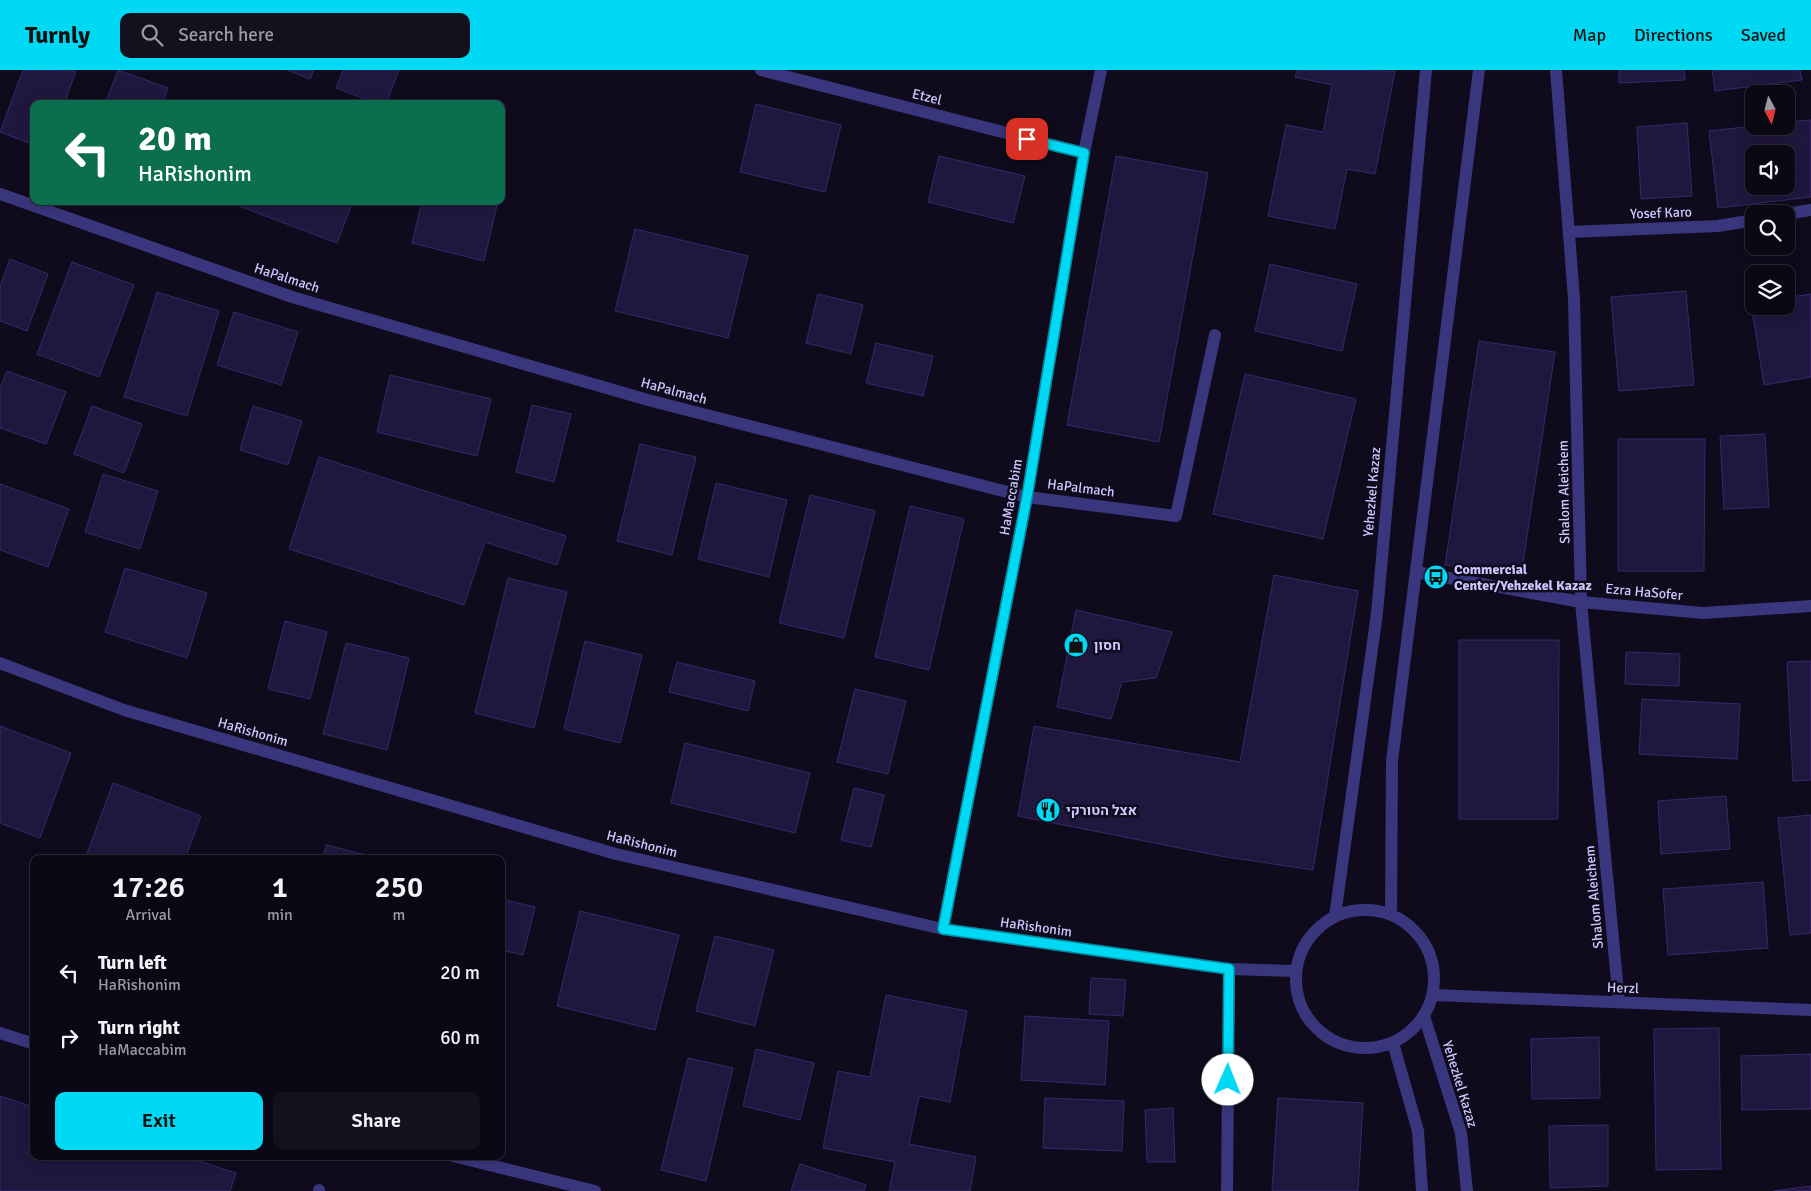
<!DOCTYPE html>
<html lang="en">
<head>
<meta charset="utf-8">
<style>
	:root { --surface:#0b0816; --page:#14111f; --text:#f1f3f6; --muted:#9a9aa1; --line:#2b2935; --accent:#00d9f3 }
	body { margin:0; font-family:Signika,Heebo,sans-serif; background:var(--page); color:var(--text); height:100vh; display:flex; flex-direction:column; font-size:19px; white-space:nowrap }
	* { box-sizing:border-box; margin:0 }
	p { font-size:16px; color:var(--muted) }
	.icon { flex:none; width:28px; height:28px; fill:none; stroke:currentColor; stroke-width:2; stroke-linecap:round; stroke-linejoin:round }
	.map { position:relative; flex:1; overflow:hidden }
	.panel { position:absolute; left:30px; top:785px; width:475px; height:305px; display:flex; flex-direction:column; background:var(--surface); border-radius:10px; box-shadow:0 2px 12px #0003,0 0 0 1px var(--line) }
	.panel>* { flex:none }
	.hud { position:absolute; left:30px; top:30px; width:475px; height:105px; border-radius:10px; box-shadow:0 2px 12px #0003,0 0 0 1px var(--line); background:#0b6e4f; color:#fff; overflow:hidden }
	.needle { width:32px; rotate:173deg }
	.buttons { position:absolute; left:1745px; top:15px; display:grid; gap:10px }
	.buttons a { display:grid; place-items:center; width:50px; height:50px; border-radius:10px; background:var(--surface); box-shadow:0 2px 12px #0003,0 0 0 1px var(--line); font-size:25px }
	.pin { position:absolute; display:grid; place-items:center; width:42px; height:42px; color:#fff; margin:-21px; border-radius:10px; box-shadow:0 2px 8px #0006 }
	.me { position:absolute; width:55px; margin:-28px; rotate:1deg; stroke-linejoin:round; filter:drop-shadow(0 0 4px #0008) }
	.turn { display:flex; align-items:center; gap:18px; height:105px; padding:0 25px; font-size:22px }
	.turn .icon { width:65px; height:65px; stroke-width:2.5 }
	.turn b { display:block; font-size:35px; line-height:42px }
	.eta { display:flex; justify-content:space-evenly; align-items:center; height:85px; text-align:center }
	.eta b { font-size:30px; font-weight:600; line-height:35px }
	.cta { display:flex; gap:10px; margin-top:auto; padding:10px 25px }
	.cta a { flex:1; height:58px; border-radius:10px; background:var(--accent); color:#111; font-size:20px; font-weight:600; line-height:58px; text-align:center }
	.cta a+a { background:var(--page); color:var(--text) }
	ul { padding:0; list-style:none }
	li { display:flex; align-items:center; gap:15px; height:65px; padding:0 25px }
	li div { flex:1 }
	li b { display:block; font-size:19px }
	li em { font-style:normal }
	header { display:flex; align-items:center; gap:30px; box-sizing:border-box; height:70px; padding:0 25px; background:var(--accent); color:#111 }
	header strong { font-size:24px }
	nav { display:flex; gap:28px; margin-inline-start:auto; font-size:18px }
	.search { width:350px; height:45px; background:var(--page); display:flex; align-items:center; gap:12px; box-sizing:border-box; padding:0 18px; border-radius:10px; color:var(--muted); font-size:19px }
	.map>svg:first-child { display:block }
	.building { fill:#20173e; stroke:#37296a; fill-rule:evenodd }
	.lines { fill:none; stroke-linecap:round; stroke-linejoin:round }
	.service { stroke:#39367d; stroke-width:12 }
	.minor { stroke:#39367d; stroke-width:12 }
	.tertiary { stroke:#39367d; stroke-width:12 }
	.route-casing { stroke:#008d9e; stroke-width:12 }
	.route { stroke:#00d9f3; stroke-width:9 }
	.labels { text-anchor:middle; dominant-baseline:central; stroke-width:5; stroke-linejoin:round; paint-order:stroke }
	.street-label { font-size:14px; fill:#cec8ff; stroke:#0f0b1d }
	.poi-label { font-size:14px; font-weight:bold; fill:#cec8ff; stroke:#0f0b1d; text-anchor:start }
</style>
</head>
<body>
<header>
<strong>Turnly</strong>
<div class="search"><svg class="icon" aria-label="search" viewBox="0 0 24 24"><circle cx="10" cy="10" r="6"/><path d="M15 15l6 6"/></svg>Search here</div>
<nav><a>Map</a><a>Directions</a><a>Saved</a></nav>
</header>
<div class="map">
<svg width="1811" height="1121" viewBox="0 0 1811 1121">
	<rect width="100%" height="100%" fill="#0f0b1d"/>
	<path class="building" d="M23 0 76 1 64 34H34V75L0 62Z
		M118 0 168 18 162 34H105Z
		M287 0H314L310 9Z
		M343 0H399L386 34H378L336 18Z
		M1297 0 1395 1 1375 104 1347 99 1335 159 1268 146 1286 55 1323 62 1332 15 1295 7Z
		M1619 0H1684L1685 10 1619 13Z
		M1712 0H1800L1802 10 1715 21Z
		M756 34 841 55 825 122 740 102Z
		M1811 50V127L1718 138 1709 61 1754 56H1786V52ZM1754 84H1786V116H1754Z
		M1687 53 1692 126 1641 129 1637 57Z
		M939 86 1025 106 1013 153 928 132Z
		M1116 86 1208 103 1159 372 1067 355Z
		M241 131H353L337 173 239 136Z
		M422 131H498L484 191 412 173Z
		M635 159 748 186 728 268 615 241Z
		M10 189 48 204 27 261 0 251V216Z
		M72 192 134 215 99 307 37 284Z
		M1270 194 1357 214 1342 281 1255 261Z
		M1686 221 1694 315 1619 321 1611 227Z
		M157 222 219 241 187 346 124 327Z
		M818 224 863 235 851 284 806 273Z
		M1811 224V307L1764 315 1751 234H1754V236H1786V228Z
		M234 242 298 262 281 315 217 295Z
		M1479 271 1555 282 1521 506 1445 495Z
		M876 273 933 286 923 326 866 313Z
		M7 301 66 322 46 374 0 358V318Z
		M1245 304 1356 329 1323 469 1213 444Z
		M390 305 491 329 477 386 377 362Z
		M532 335 571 344 554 412 516 402Z
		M92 336 142 354 124 403 74 384Z
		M253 336 302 351 288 395 240 380Z
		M1765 364 1769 437 1724 439 1720 366Z
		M1618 369H1705L1704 501H1618Z
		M640 374 696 387 672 485 617 471Z
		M319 387 566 466 557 495 485 472 464 535 289 479Z
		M103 404 158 421 140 479 85 462Z
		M716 413 787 430 769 507 698 489Z
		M0 414 69 439 48 497 0 480Z
		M810 425 875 441 844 568 779 553Z
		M910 436 964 449 929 600 875 587Z
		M125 498 207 523 187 588 105 562Z
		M1274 505 1358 521 1313 800 1220 786 1018 746 1034 656 1240 692Z
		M508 508 567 522 534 658 475 643Z
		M1076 540 1172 562 1156 608 1122 612 1111 649 1057 637Z
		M285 551 327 562 310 629 268 619Z
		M1459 570H1559L1558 749H1459Z
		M585 571 642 585 620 673 564 659Z
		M346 573 409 588 387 680 323 664Z
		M1626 582 1680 584 1679 616 1625 614Z
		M1811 591V710L1793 711 1787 592Z
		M677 592 755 611 748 641 669 622Z
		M855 619 906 631 888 704 837 692Z
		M1642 629 1740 634 1737 689 1639 684Z
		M0 656 71 683 40 768 0 753Z
		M685 673 810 703 795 763 671 733Z
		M113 713 201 746 185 789H85Z
		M854 718 884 725 871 777 841 770Z
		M1726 726 1730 779 1661 784 1658 731Z
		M1811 745V863L1790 865 1778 748Z
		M326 775 382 789H323Z
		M1763 812 1768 878 1668 885 1663 819Z
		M501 829 535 837 523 885 501 880Z
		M580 841 679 865 655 960 557 936Z
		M715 866 774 880 755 956 696 941Z
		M1091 908 1126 910 1123 946 1089 944Z
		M886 925 967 941 950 1032 919 1026 909 1074 976 1087 970 1121H889L895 1092 823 1078 838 1001 870 1007Z
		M1025 946 1109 951 1105 1015 1021 1010Z
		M1719 958 1721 1099 1656 1100 1654 959Z
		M1599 967 1600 1028 1532 1029 1531 969Z
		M756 979 814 993 800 1050 743 1036Z
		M1811 984V1039L1742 1040 1741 986Z
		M688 988 733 998 706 1111 661 1100Z
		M0 1026 34 1037V1086H183L236 1103 230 1121H0Z
		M1045 1028 1124 1031 1122 1081 1043 1078Z
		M1278 1028 1363 1033 1358 1121H1272Z
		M1173 1038 1175 1092H1147L1145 1040Z
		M1608 1055V1116L1550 1118 1549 1056Z
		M800 1094 866 1115 864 1121H791Z
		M1811 1116V1121H1773Z"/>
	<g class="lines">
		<path class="service" d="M0 963 34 974
			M453 1086 595 1121"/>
		<path class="minor" d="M761 0 1084 83
			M1556 0 1574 228 1581 532 1619 932
			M0 124 292 227 648 330 1027 427 1176 446 1215 265
			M1786 144 1811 140
			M1569 162 1718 156 1754 150
			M1416 502 1581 532 1703 543 1811 536
			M0 593 124 640 616 784 943 859 1229 899 1295 901
			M943 859 1027 427 1084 83 1101 0
			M1433 925 1811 940
			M319 1121V1120
			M1227 1121 1229 899"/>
		<path class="tertiary" d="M1296 909a69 69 0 1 1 138 0a69 69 0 1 1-138 0Z
			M1391 844 1392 691 1479 0
			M1335 846 1377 543 1426 0
			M1424 946 1461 1063 1467 1121
			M1393 973 1418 1061 1422 1121"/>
	</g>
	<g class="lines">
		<defs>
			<path id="route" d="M1027 69 1084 83 1027 427 943 859 1229 899 1228 1010"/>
		</defs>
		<use href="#route" class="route-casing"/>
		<use href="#route" class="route"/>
	</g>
	<defs>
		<symbol id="bus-disc" viewBox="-11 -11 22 22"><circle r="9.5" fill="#00d9f3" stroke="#0f0b1d"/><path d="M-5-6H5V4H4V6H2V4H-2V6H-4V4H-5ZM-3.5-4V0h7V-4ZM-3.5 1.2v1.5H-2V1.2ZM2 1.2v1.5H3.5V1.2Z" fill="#111"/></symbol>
		<symbol id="shop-disc" viewBox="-11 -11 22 22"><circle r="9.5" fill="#00d9f3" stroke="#0f0b1d"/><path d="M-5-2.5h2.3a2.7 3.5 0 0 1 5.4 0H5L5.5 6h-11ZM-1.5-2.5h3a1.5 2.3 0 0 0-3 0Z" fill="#111"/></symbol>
		<symbol id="restaurant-disc" viewBox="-11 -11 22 22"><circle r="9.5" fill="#00d9f3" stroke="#0f0b1d"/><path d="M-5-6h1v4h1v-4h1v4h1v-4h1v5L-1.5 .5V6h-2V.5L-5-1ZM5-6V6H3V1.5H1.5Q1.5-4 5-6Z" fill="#111"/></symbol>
	</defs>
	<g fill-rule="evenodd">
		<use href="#bus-disc" x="1422" y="493" width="28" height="28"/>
		<use href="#shop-disc" x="1062" y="561" width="28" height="28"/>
		<use href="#restaurant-disc" x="1034" y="726" width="28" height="28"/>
	</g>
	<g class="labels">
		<g class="street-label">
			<text transform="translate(927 27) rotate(14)">Etzel</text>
			<text transform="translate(1661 143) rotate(-2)">Yosef Karo</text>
			<text transform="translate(287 208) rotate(18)">HaPalmach</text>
			<text transform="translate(674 321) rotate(15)">HaPalmach</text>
			<text transform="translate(1081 418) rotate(7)">HaPalmach</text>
			<text transform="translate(1372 422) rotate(-85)">Yehezkel Kazaz</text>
			<text transform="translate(1564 422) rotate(-91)">Shalom Aleichem</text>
			<text transform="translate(1011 427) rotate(-80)">HaMaccabim</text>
			<text transform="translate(1644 522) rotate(5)">Ezra HaSofer</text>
			<text transform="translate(253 662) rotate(16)">HaRishonim</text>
			<text transform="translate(642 774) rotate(14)">HaRishonim</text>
			<text transform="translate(1594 827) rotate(-95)">Shalom Aleichem</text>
			<text transform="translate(1036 857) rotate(8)">HaRishonim</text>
			<text transform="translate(1623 918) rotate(2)">Herzl</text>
			<text transform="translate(1460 1014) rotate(73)">Yehezkel Kazaz</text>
		</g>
		<g class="poi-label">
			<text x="1454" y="499">Commercial<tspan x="1454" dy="16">Center/Yehzekel Kazaz</tspan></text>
			<text x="1094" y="575">חסון</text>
			<text x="1066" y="740">אצל הטורקי</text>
		</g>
	</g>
</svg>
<div class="buttons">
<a><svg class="needle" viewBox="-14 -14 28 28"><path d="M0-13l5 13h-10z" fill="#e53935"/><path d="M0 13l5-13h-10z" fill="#9a9aa1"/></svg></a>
<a><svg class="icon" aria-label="sound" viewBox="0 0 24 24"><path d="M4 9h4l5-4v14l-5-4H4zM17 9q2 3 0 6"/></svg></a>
<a><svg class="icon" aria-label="search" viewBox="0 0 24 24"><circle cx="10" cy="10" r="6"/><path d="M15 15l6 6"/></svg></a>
<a><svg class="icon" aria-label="layers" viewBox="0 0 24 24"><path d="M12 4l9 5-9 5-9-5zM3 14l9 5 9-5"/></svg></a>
</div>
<div class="pin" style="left:1027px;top:69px;background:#d93025"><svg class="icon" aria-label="arrive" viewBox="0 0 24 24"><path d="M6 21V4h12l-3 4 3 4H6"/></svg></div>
<svg class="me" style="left:1228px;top:1010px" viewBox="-20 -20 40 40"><circle r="19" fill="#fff"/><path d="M0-13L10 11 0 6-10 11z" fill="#00d9f3"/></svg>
<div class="hud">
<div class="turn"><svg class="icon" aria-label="left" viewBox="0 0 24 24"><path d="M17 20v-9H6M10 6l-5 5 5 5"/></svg><div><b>20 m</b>HaRishonim</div></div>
</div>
<section class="panel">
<div class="eta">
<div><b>17:26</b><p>Arrival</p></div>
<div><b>1</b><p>min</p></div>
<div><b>250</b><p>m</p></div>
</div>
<ul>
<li><svg class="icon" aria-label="left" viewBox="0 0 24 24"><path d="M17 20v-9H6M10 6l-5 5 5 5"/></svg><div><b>Turn left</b><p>HaRishonim</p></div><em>20 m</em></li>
<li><svg class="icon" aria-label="right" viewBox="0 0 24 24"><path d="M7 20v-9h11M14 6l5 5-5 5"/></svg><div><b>Turn right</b><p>HaMaccabim</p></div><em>60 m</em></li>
</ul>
<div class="cta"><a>Exit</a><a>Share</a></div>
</section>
</div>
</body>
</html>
